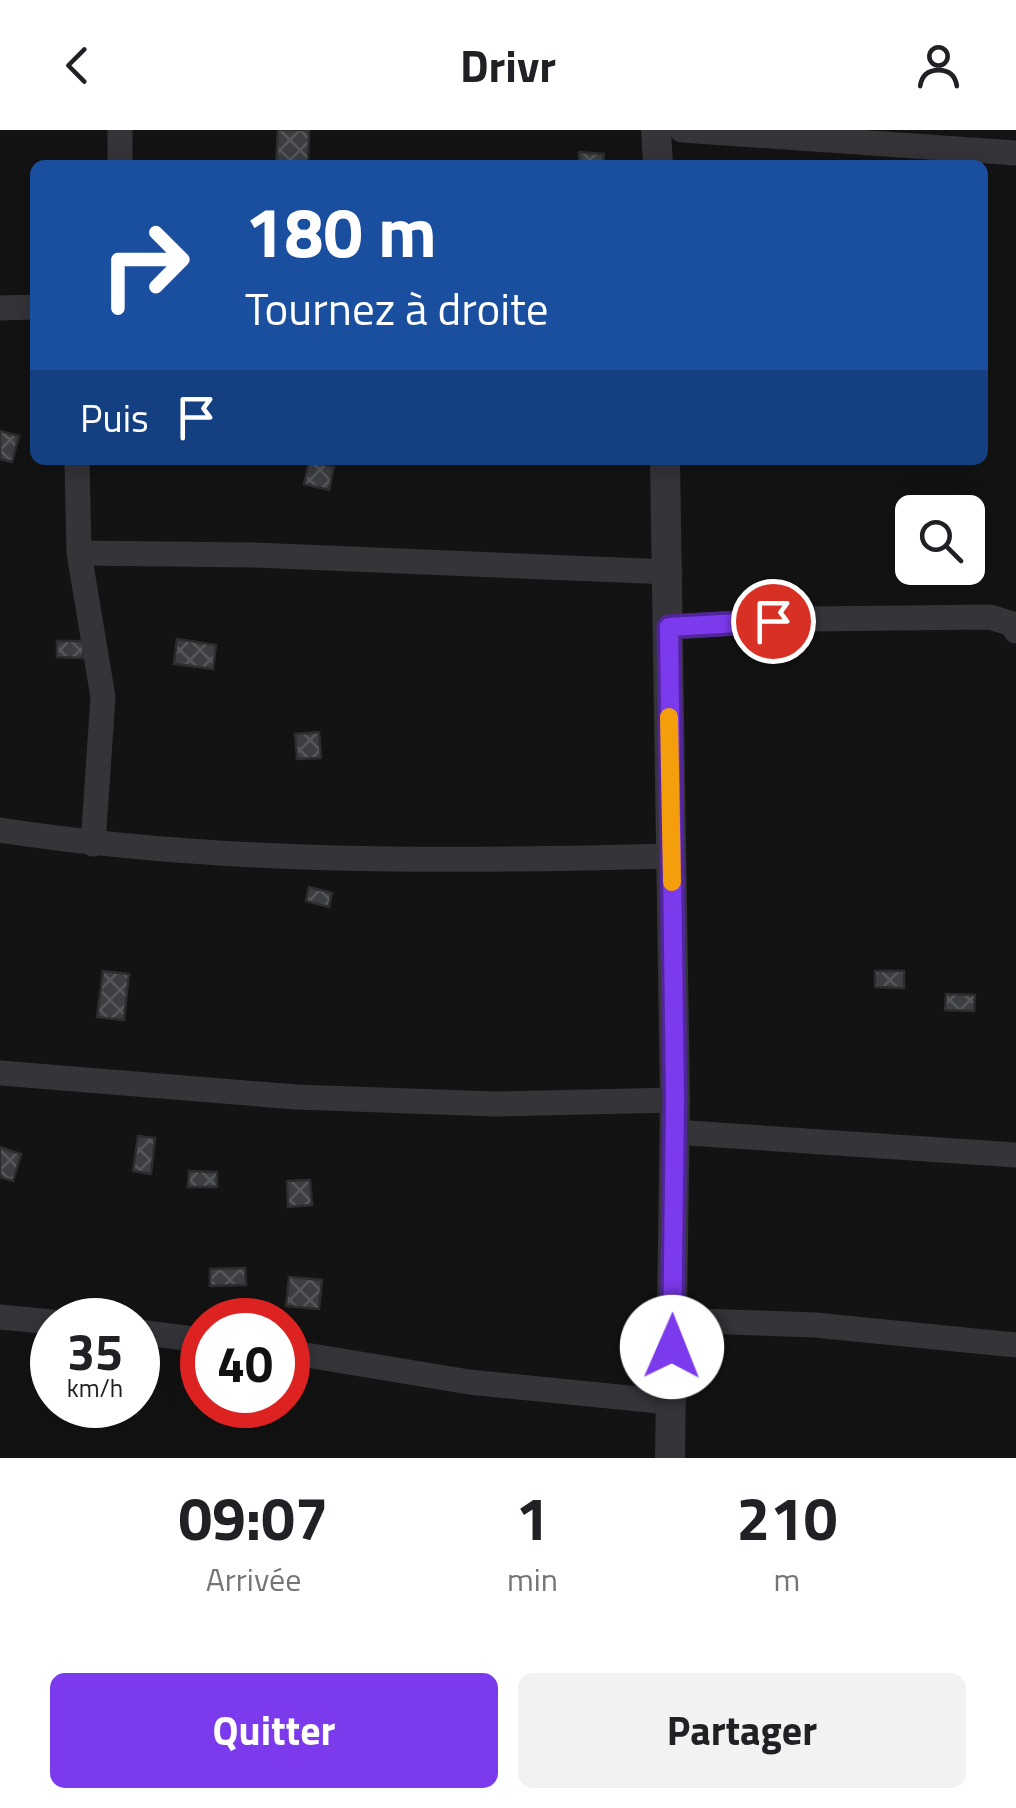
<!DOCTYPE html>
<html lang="fr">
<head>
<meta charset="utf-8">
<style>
	:root { --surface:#fff; --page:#f2f2f2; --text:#202124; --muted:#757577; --accent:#7c3aed }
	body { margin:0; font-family:"Titillium Web",sans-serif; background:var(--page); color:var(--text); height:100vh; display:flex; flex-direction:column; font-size:38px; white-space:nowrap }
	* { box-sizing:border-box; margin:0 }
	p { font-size:32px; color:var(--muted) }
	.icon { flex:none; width:55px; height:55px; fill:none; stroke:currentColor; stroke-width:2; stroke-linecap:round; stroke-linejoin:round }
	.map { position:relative; height:1328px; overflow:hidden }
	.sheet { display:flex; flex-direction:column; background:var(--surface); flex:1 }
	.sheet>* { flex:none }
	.top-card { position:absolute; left:30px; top:30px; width:958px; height:305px; border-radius:15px; box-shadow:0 5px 25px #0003; background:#1a4fa0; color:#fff; overflow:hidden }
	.tools { position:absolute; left:895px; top:365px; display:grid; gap:20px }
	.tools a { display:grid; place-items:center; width:90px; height:90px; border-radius:15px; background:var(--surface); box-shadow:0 5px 25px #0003; font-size:50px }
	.speed { position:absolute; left:30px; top:1168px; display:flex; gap:20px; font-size:50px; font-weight:700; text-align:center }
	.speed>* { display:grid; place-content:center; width:130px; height:130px; border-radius:50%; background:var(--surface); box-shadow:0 5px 25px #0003; line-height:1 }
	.speed small { font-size:25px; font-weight:400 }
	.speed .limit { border:15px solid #d22; background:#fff; color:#111 }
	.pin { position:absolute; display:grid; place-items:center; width:85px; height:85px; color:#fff; margin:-42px; border:5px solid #fff; border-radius:50%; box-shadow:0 2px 10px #0007 }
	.me { position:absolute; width:110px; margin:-55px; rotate:1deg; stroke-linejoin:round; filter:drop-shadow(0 0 8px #0008) }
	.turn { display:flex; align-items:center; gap:35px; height:210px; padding:0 50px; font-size:45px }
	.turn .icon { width:130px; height:130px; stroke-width:2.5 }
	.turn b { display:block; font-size:70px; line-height:85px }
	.then { display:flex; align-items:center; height:95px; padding:0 50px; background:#0003; gap:20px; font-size:38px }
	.eta { display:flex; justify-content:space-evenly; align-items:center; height:170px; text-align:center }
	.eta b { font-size:60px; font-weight:700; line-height:70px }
	.cta { display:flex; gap:20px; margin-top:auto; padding:20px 50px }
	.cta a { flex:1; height:115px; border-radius:15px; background:var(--accent); color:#fff; font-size:40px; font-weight:700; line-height:115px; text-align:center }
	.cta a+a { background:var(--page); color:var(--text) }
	header { display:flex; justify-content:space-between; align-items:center; height:130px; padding:0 50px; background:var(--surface); font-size:45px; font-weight:700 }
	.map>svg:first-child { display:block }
	.building { fill:url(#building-cross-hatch); stroke:#2d2d30; stroke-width:2.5 }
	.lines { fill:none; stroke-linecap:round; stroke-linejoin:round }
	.minor { stroke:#343439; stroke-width:25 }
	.tertiary { stroke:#343439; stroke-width:30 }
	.route-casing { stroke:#51269a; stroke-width:25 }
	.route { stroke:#7c3aed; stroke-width:18 }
	.slow { stroke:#f59e0b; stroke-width:18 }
</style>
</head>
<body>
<header><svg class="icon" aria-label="back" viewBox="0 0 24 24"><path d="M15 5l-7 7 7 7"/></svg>Drivr<svg class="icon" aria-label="person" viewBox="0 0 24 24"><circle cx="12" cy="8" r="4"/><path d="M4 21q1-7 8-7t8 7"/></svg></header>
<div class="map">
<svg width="1016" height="1328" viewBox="0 0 1016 1328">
	<defs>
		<pattern id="building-cross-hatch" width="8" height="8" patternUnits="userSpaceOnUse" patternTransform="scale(2.5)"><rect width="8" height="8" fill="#3d3e41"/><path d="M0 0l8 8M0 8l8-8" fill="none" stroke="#56575a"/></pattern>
	</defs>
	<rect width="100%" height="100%" fill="#131314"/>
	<path class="building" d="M278 0H309L308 35H276Z
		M579 22 604 24 603 35H579Z
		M0 301 19 306 12 332 0 329Z
		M309 331 334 337 329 360 304 354Z
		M177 509 216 515 213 539 174 534Z
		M57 511H84L83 528 57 527Z
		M319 602 321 628 297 629 295 604Z
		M309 757 332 763 329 777 306 771Z
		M103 841 129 844 124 890 97 887Z
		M875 841H904V858L875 857Z
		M946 864 975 865 974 881 945 880Z
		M138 1006 155 1008 151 1044 133 1041Z
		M0 1017 21 1024 13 1051 0 1047Z
		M189 1041 217 1042V1057H188Z
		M310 1050 312 1075 288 1077 287 1051Z
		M245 1138 246 1155 210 1156V1139Z
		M289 1147 322 1150 319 1179 286 1176Z"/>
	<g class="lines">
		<path class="minor" d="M682 0 1016 23
			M120 35V0
			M0 178 35 177
			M77 330 79 423 103 567 93 714
			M79 423 253 425 670 442
			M669 497 808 489 990 487 1012 494 1016 501
			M0 700C222 734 448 732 672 726
			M0 943 296 967 495 974 675 970
			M674 1002 1016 1025
			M0 1187 52 1192
			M674 1190 815 1195 1016 1215
			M138 1202 202 1210
			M288 1222 469 1252 669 1272"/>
		<path class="tertiary" d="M656 0 658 35
			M665 330 675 970 670 1328"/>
	</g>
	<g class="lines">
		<defs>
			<path id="route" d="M672 1217 675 970 669 497 773 491"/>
		</defs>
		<use href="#route" class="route-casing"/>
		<use href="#route" class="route"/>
		<path class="slow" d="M669 587 672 752"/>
	</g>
</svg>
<div class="tools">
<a><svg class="icon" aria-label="search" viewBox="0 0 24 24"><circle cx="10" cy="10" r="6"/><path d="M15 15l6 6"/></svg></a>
</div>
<div class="speed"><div>35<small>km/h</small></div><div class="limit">40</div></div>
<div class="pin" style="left:773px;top:491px;background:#d93025"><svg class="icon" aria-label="arrive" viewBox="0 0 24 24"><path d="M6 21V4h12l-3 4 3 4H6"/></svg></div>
<svg class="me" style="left:672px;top:1217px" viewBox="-20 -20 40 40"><circle r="19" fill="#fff"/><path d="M0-13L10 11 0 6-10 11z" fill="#7c3aed"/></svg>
<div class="top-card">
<div class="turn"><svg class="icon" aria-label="right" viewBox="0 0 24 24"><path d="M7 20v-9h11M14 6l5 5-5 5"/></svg><div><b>180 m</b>Tournez à droite</div></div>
<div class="then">Puis<svg class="icon" aria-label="arrive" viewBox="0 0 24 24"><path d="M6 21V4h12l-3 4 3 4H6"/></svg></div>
</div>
</div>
<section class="sheet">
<div class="eta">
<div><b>09:07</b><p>Arrivée</p></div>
<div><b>1</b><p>min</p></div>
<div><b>210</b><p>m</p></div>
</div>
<div class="cta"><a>Quitter</a><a>Partager</a></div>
</section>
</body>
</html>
